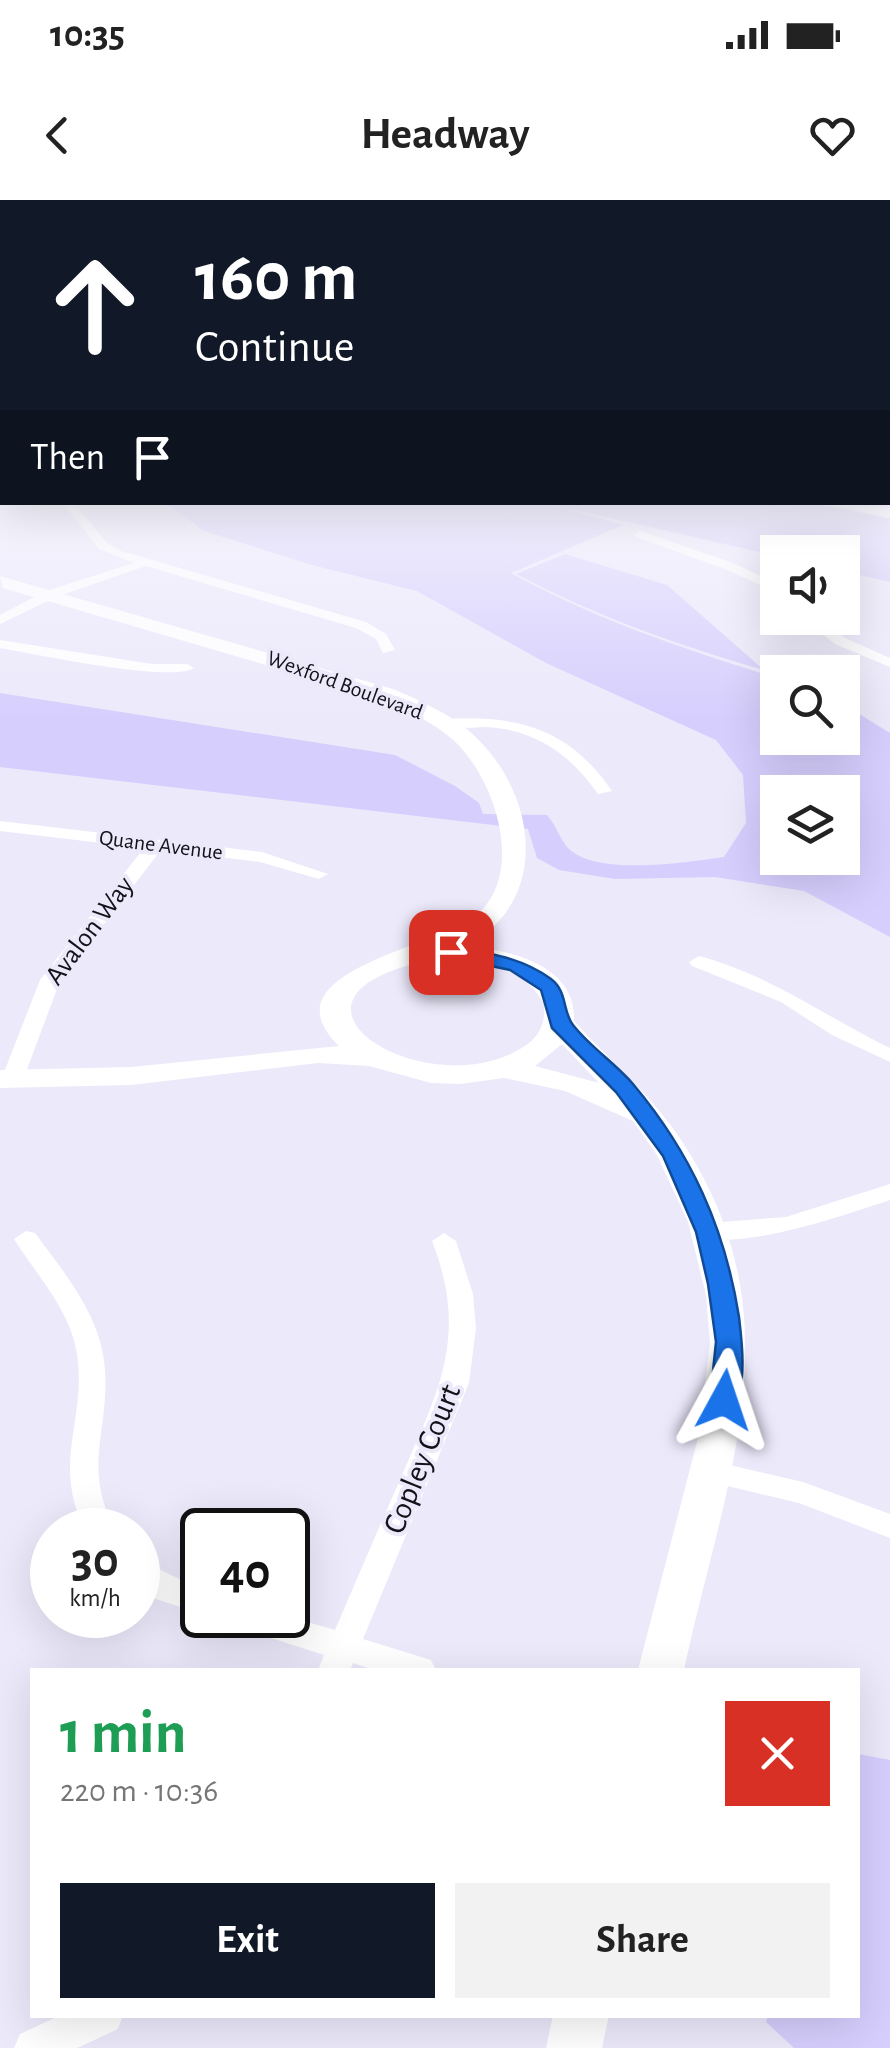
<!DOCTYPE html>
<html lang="en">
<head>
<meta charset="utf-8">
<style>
	:root { --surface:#fff; --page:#f2f2f2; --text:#222; --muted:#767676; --accent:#111827 }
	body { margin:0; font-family:"Alegreya Sans",sans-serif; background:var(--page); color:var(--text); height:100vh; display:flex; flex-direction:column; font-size:38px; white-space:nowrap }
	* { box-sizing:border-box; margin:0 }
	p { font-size:32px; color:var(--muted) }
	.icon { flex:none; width:55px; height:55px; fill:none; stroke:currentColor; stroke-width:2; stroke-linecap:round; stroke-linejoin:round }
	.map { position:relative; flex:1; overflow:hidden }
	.side { position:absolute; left:30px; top:1468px; width:830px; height:350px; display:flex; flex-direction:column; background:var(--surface); border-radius:0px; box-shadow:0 10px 40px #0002 }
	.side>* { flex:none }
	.hud { position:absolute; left:0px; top:0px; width:890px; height:305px; box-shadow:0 10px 40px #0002; background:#111827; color:#fff; overflow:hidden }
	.controls { position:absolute; left:760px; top:335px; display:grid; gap:20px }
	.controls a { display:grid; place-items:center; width:100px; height:100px; border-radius:0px; background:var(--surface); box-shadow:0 10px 40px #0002; font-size:50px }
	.speed { position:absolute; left:30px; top:1308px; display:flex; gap:20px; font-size:50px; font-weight:700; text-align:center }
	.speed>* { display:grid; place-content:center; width:130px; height:130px; border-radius:50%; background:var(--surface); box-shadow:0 10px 40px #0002; line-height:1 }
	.speed small { font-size:25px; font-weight:400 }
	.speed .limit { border:5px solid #111; border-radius:15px; background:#fff; color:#111 }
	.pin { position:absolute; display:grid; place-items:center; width:85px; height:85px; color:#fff; margin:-42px; border-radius:20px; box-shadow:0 5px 15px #0006 }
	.me { position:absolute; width:110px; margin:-55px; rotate:5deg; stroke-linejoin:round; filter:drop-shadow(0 0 8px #0008) }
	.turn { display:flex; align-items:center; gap:35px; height:210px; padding:0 30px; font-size:45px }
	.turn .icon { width:130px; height:130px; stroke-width:2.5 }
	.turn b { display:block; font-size:70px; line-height:85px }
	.then { display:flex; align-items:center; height:95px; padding:0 30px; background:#0003; gap:20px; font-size:38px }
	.round { display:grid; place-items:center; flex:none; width:105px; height:105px; border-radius:0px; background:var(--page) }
	.head { display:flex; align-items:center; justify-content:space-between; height:170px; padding:0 30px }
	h1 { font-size:60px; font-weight:700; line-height:75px; color:#1e9e55 }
	.action { display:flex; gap:20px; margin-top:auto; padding:20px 30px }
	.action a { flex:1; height:115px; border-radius:0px; background:var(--accent); color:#fff; font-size:40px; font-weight:700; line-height:115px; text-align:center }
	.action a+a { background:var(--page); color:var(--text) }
	.status { display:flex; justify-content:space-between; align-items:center; height:70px; padding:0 50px; background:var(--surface); direction:ltr }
	.status svg { height:28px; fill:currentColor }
	header { display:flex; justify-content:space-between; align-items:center; height:130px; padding:0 30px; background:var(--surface); font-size:45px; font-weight:700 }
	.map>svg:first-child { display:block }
	.green { fill:#d6cefd; fill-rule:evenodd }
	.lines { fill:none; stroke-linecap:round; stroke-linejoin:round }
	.street { fill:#fff; fill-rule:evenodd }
	.secondary { fill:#fff; fill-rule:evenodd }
	.route { fill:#1a73e8; stroke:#114b97; stroke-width:2.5 }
	.labels { text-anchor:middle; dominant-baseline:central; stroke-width:8; stroke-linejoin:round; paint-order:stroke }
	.far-street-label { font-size:22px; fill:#131218; stroke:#ece9fb }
	.street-label { font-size:28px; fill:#131218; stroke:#ece9fb }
	.near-street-label { font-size:32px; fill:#131218; stroke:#ece9fb }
</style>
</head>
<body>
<div class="status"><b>10:35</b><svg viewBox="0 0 49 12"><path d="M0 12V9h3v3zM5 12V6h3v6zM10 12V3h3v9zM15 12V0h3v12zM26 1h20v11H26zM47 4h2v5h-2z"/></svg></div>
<header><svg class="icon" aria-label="back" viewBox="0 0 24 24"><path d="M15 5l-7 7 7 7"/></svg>Headway<svg class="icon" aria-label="heart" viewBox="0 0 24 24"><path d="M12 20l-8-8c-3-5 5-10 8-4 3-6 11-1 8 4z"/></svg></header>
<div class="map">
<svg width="890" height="1848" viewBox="0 0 890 1848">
	<rect width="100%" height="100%" fill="#ece9fb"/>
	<path class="green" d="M807 302 890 319V382L843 371 842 352H778L777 356 545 303 623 325 511 373C596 420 684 449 777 478L778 538H842L843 504 890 533V737L804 691 715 677 615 679 559 670 537 658 528 629 0 567V493L395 555 455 586 479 603 483 614 547 615C556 625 560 639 568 648 596 677 688 662 724 657L746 623 743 575 716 540 546 463 417 391 312 365 204 331 166 303ZM778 592H842V658H778Z
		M565 354 667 385 764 470C677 445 596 416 516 374Z
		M858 1554 890 1560V1848H794L766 1822 768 1815H858Z"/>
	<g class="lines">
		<path class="street" d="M888 268H890V275H888Z
			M62 302H73L107 343 121 351 366 422 386 434 395 450 383 453 376 439 356 428 146 366 56 397 0 424V415L46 391 134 363 99 349Z
			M640 331 733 363 778 384V393L725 369 636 337 634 335Z
			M802 418H817L845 438 890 458V467L835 444Z
			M0 440 152 464H187L194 468C171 483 35 454 0 448Z
			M444 519C518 515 569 528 612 591L598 594C571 555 536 530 487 527 471 527 454 530 439 527L436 524Z
			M0 621 262 652 328 674 319 679 260 662 161 650 60 781 23 880 12 887 1 880 40 780 144 648 0 631Z
			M699 756C768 774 826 817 890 848V862L832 835 781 802 692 766 689 762Z
			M890 984V1000C857 1011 720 1059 697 1031L709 1023 786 1017Z
			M26 1031 35 1033C65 1074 102 1117 105 1170 109 1234 82 1266 115 1330H85C51 1261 87 1222 77 1154 70 1109 37 1076 14 1039Z
			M444 1033 456 1041 473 1094 476 1128 469 1183 363 1439 431 1460 436 1470H374L353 1463 350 1470H318L324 1455 228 1424 223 1415H283L335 1430C356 1381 377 1332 399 1282 437 1194 470 1138 432 1041Z
			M712 1261 803 1282 890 1314V1338L799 1303 702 1280 698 1272 702 1264Z
			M138 1359 202 1390 205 1415 156 1399 138 1387Z
			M61 1815H123L118 1829 77 1848H14L20 1834Z"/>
		<path class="secondary" d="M832 302 890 308V318L834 305Z
			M0 376 393 489C419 500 446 512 468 530 536 588 554 698 467 746 510 750 577 765 574 821 608 859 648 892 677 934 802 1116 725 1277 684 1470H638L699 1234 710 1143 706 1095 688 1022 657 955 633 921 565 891 504 878 460 884 431 883 369 866 318 863 131 885 0 888V870L131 867 339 846C261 770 443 748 480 712 525 668 494 576 452 539 431 521 404 509 379 498L3 388ZM426 761C469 761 524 761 544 805 546 825 538 839 520 849 424 906 251 799 426 761ZM562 844 599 883 535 866Z
			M553 1815H609L602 1848H546Z"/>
	</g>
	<linearGradient id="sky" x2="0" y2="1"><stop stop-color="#80ace4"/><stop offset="0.5" stop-color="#f6f5fd"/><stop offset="1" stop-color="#f6f5fd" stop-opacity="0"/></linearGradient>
	<rect width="890" height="519" fill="url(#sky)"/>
	<path class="route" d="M451 746C487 753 521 757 551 779 568 792 562 811 573 825 590 847 615 863 633 884 691 953 725 1028 739 1117 742 1142 747 1183 734 1207L724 1210 710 1200 716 1142 708 1084 696 1032 663 956 616 892 552 828 541 790 510 770 444 756V748Z"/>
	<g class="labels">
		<g class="far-street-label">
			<text transform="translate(345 485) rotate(20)">Wexford Boulevard</text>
			<text transform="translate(161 645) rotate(7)">Quane Avenue</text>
		</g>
		<g class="street-label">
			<text transform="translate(90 731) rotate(-53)">Avalon Way</text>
		</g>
		<g class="near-street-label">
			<text transform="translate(422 1259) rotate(-68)">Copley Court</text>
		</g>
	</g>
</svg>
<div class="controls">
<a><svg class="icon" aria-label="sound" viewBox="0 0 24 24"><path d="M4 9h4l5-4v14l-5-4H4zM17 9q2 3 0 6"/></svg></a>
<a><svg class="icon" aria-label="search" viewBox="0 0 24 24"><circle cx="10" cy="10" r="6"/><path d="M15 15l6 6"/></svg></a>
<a><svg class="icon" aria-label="layers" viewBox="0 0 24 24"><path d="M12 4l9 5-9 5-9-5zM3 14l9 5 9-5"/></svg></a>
</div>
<div class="speed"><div>30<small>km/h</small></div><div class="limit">40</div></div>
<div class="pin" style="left:451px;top:752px;background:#d93025"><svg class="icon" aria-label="arrive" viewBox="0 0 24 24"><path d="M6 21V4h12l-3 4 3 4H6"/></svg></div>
<svg class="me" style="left:724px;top:1200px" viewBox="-20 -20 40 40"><path d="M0-17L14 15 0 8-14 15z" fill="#1a73e8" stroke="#fff" stroke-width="4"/></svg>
<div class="hud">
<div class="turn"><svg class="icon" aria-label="ahead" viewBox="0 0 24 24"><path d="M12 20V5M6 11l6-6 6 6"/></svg><div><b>160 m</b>Continue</div></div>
<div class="then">Then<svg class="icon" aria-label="arrive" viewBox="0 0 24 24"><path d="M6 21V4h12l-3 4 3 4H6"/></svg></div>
</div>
<section class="side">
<div class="head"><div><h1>1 min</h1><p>220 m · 10:36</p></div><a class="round" style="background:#d93025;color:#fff"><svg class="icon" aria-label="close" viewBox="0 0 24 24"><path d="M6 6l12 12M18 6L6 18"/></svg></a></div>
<div class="action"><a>Exit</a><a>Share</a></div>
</section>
</div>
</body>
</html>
